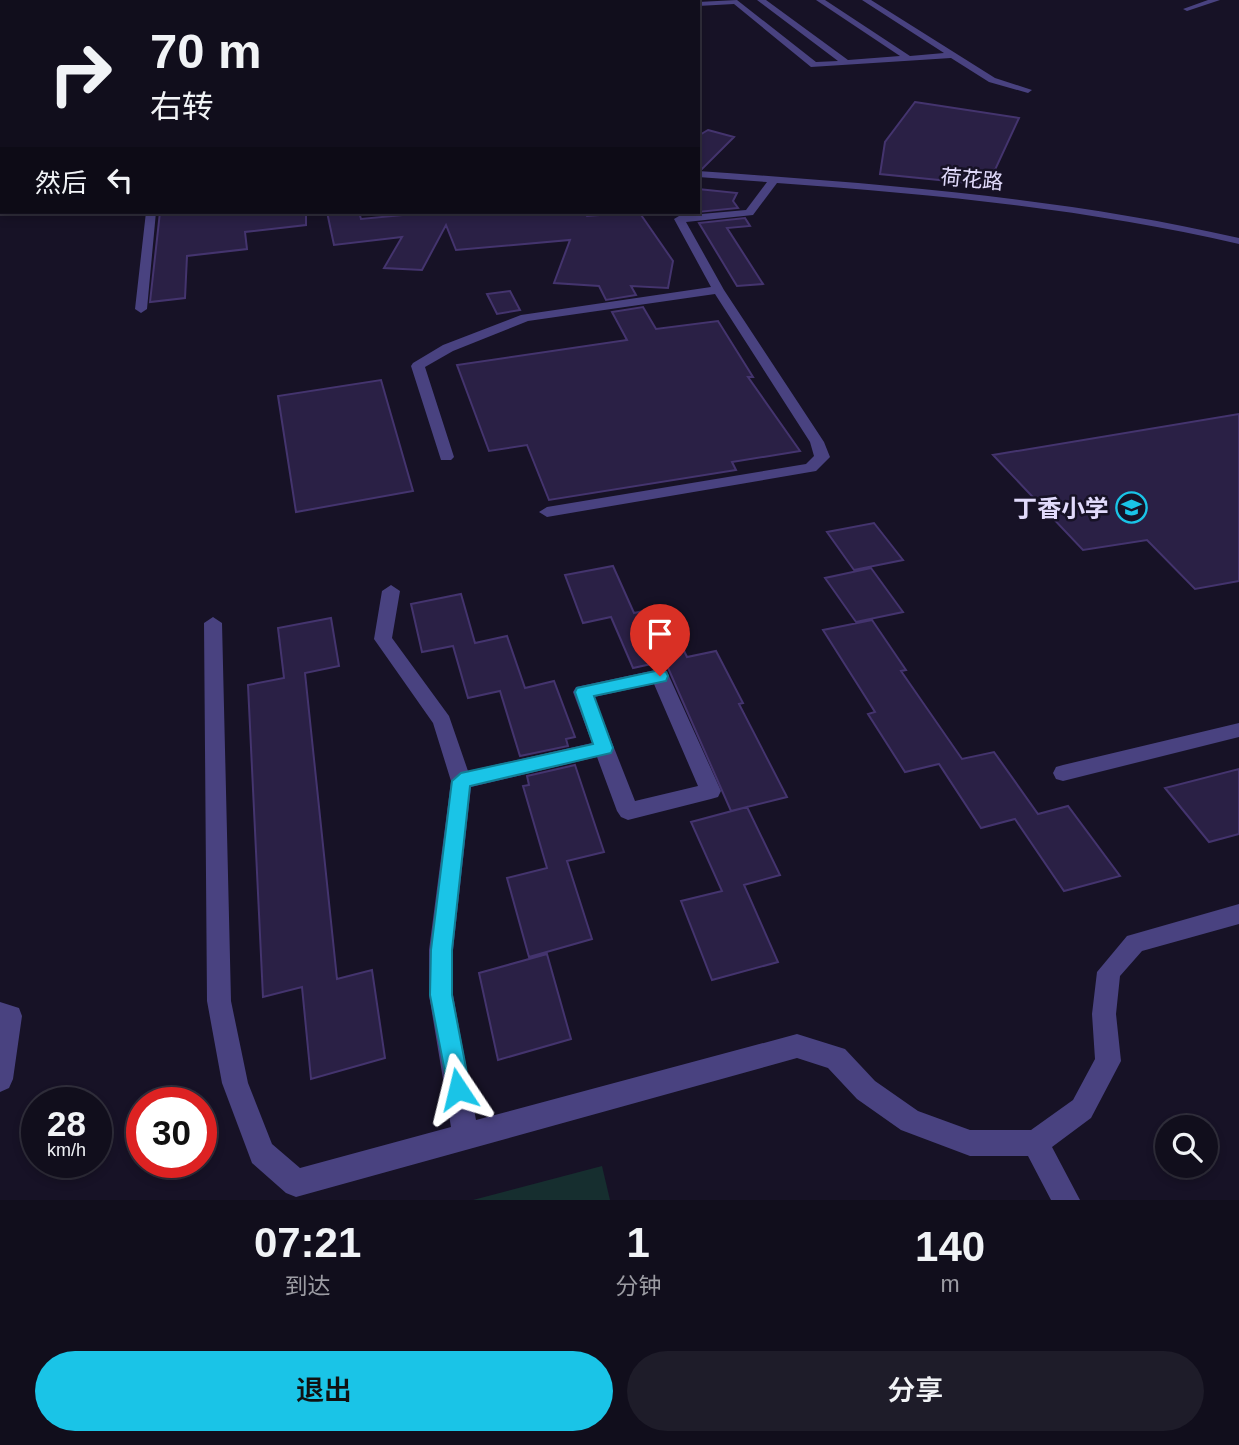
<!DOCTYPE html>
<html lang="zh">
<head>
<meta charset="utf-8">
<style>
	:root { --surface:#110e1c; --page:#1e1c29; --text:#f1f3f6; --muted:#9c9ca3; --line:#302e3b; --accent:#1ac4e7 }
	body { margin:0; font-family:Helvetica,"Noto Sans SC",sans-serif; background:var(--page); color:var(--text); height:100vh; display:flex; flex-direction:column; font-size:26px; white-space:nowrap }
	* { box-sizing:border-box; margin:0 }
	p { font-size:23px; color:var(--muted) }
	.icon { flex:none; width:38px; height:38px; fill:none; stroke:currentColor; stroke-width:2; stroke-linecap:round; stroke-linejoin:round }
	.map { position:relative; height:1200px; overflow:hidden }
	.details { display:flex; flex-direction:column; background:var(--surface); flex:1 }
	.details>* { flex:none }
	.hud { position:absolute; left:0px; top:0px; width:700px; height:214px; box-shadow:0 4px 10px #0003,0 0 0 2px var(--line); background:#110e1c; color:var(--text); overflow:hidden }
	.tools { position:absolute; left:1155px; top:1115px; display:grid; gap:14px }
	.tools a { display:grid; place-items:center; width:63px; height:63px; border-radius:50%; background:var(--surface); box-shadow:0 4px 10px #0003,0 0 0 2px var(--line); font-size:35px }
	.speed { position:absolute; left:21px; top:1087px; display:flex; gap:14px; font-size:35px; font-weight:700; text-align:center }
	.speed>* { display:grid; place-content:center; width:91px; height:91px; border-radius:50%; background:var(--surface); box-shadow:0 4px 10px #0003,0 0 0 2px var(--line); line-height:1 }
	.speed small { font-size:18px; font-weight:400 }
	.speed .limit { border:10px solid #d22; background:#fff; color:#111 }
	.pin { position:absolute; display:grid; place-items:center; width:60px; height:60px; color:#fff; margin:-72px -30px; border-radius:50% 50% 50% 0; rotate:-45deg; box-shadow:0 0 7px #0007 }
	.pin .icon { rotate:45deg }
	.me { position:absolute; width:77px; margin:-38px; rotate:350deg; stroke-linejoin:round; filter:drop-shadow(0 0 5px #0008) }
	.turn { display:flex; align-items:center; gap:24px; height:147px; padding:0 35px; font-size:32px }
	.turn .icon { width:91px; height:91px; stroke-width:2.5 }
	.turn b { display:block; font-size:49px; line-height:60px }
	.then { display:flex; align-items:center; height:66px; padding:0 35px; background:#0003; gap:14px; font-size:26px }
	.eta { display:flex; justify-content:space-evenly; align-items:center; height:119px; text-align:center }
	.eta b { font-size:42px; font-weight:600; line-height:49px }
	.cta { display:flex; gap:14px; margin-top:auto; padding:14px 35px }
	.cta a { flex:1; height:80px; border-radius:42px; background:var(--accent); color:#111; font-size:28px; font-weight:600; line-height:80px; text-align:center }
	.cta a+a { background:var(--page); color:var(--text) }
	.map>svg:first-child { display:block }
	.green { fill:#162e2f }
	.building { fill:#2a2045; stroke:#44346e; stroke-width:2 }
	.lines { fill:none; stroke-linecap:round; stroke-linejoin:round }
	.path { stroke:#3dacad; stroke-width:2; stroke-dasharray:2 2.5; stroke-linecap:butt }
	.minor { fill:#494280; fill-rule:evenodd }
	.major { fill:#c86df0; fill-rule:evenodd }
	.route { fill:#1ac4e7; stroke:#117f96; stroke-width:2 }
	.labels { text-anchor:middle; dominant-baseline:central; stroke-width:5; stroke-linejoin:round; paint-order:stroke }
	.far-street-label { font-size:21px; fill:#e1dafb; stroke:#171226 }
	.poi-label { font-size:24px; font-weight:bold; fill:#e1dafb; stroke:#171226; text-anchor:end }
</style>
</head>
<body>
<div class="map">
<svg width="1239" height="1200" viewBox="0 0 1239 1200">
	<rect width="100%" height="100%" fill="#171226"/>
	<path class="green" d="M602 1166 610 1200H473Z"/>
	<path class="building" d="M915 102 1019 118 988 185 880 174 885 142Z
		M708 130 734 137 702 169 698 168V136Z
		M698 189 737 193 733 201 738 208 698 212Z
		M160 212H306V225L245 232 247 249 187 256 185 298 150 302Z
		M327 212H359L361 219 435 212H584L587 216 639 212 673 261 668 288 631 286 636 295 606 300 599 286 554 283 570 240 456 250 446 225 422 270 384 268 402 237 334 245Z
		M745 218 750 226 727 228 763 284 737 286 699 223Z
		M510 291 520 310 497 314 487 294Z
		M643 307 656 329 718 321 753 377H748L800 451 732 462 736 470 549 500 527 445 489 451 457 365 627 340 612 312Z
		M381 380 413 491 296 512 278 396Z
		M1239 414V581L1195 589 1147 540 1083 550 993 455Z
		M874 523 903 560 854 570 827 532Z
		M613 566 634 613 663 607 687 657 716 651 743 703 739 704 787 797 731 811 665 661 633 668 611 617 583 623 565 575Z
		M871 568 903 612 856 622 825 578Z
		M461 594 475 643 507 636 525 688 554 681 575 737 566 739 568 746 520 756 500 691 468 698 453 646 422 652 411 604Z
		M331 618 339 666 305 673 337 979 372 970 385 1058 311 1079 302 987 263 997 248 685 284 678 278 628Z
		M872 620 906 670 901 671 962 759 994 752 1038 814 1068 806 1120 876 1064 891 1015 819 981 828 939 764 905 772 868 714 875 712 823 630Z
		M575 765 604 852 567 861 592 939 529 957 507 878 547 868 523 786 529 785 527 776Z
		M1239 769V834L1209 842 1165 788Z
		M747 807 780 875 744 885 778 962 712 980 681 901 722 891 691 822Z
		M547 954 571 1039 498 1060 479 973Z"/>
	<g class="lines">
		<path class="path" d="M353 2 360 0"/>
		<path class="minor" d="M180 0H188V2H180Z
			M224 0H234L236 2H226Z
			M412 0H425L410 2Z
			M737 0 816 62 838 61 757 0H766L848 60 900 56 816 0H825L910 56 944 53 862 0H871L995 78 1032 90 1028 93 989 82 951 58 811 67 734 4 698 6V2Z
			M1208 0H1220L1187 11 1183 9Z
			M0 38H2V42H0Z
			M0 140H2V146H0Z
			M0 154H2V160H0Z
			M698 171C880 184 1061 197 1239 238V244C1087 209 933 194 777 183L753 215 686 222 724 290 824 442 830 457 816 471 547 517 539 512 547 507 806 464 814 456 810 442 715 294 528 321 453 351 425 367 454 457 451 460H441L411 366 413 363 443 345 521 315 711 287 674 219 679 216 746 210 767 182 698 177Z
			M0 176H2V182H0Z
			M146 212H156L147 309 141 313 135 309Z
			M391 585 400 591 392 638 449 716 468 771 592 743 573 692 576 687 660 669 667 671 669 676 721 791 718 797 711 799 628 820 621 817 617 811 597 757 471 787 453 950V995L476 1120 797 1034 845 1049 875 1081 918 1111 970 1130H1031L1073 1100 1095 1059 1092 1014 1097 972 1127 936 1239 904V924L1142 951 1120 976 1116 1014 1121 1061 1091 1118 1052 1147 1080 1200H1051L1028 1156H970L901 1130 857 1099 828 1068 797 1058 296 1197 286 1193 252 1163 222 1083 207 1001 204 623 213 617 222 623 231 1001 248 1083 272 1144 300 1168 451 1127 429 995V950L451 781 433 723 374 639 382 591ZM654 684 698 786 635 801 594 697Z
			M1239 723V737L1063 781 1056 779 1053 773 1056 767 1063 765Z
			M0 1002 19 1008 22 1016 13 1079 9 1088 0 1092Z"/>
		<path class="major" d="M209 0H226L224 2Z
			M240 0H252L238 2Z
			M0 26H2V30H0Z"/>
	</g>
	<path class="route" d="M660 670 666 672 668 676 666 681 594 696 613 748 611 753 470 786 452 950V995L470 1089 466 1098 458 1101 450 1098 430 995 431 950 452 781 461 773 593 744 575 692 577 688Z"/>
	<defs>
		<symbol id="school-ring" viewBox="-11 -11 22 22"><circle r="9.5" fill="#171226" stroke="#1ac4e7" stroke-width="1.5"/><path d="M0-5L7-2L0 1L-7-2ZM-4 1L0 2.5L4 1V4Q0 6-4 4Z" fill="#1ac4e7"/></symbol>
	</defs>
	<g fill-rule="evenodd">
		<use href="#school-ring" x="1114" y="490" width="35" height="35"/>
	</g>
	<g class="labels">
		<g class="far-street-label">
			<text transform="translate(972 179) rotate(5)">荷花路</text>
		</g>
		<g class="poi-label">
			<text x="1109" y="508">丁香小学</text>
		</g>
	</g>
</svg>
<div class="tools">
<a><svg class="icon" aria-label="search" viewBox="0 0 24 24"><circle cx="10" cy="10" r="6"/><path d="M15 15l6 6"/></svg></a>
</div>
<div class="speed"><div>28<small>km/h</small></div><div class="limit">30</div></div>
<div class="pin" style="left:660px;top:676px;background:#d93025"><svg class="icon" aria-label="arrive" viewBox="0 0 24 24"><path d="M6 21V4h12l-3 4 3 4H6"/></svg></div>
<svg class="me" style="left:458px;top:1089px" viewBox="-20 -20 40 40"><path d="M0-17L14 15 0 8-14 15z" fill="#1ac4e7" stroke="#fff" stroke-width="4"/></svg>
<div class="hud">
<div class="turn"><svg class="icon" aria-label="right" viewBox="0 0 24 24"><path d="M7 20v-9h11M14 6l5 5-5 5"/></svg><div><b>70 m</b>右转</div></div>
<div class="then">然后<svg class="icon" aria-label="left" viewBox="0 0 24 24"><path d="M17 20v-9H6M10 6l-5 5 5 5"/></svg></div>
</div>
</div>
<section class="details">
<div class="eta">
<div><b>07:21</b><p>到达</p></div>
<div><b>1</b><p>分钟</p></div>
<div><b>140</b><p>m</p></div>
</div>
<div class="cta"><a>退出</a><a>分享</a></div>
</section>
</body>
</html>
